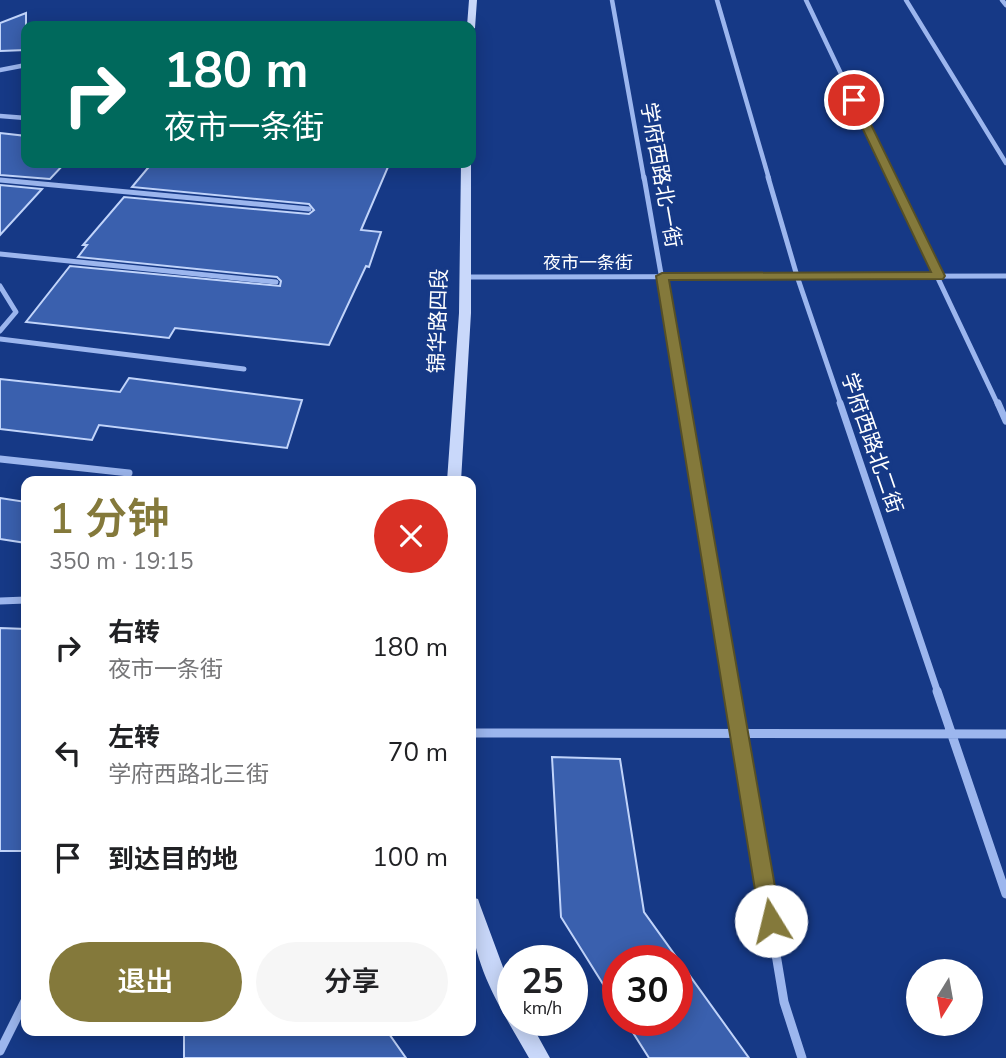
<!DOCTYPE html>
<html lang="zh">
<head>
<meta charset="utf-8">
<style>
	:root { --surface:#fff; --page:#f6f6f6; --text:#202124; --muted:#757577; --accent:#84793b }
	body { margin:0; font-family:"Nunito Sans","Noto Sans SC",sans-serif; background:var(--page); color:var(--text); height:100vh; display:flex; flex-direction:column; font-size:26px; white-space:nowrap }
	* { box-sizing:border-box; margin:0 }
	p { font-size:23px; color:var(--muted) }
	.icon { flex:none; width:38px; height:38px; fill:none; stroke:currentColor; stroke-width:2; stroke-linecap:round; stroke-linejoin:round }
	.map { position:relative; flex:1; overflow:hidden }
	.sheet { position:absolute; left:21px; top:476px; width:455px; height:560px; display:flex; flex-direction:column; background:var(--surface); border-radius:14px; box-shadow:0 4px 18px #0003 }
	.sheet>* { flex:none }
	.guide { position:absolute; left:21px; top:21px; width:455px; height:147px; border-radius:14px; box-shadow:0 4px 18px #0003; background:#00695c; color:#fff; overflow:hidden }
	.needle { width:46px; rotate:191deg }
	.fabs { position:absolute; left:906px; top:959px; display:grid; gap:14px }
	.fabs a { display:grid; place-items:center; width:77px; height:77px; border-radius:50%; background:var(--surface); box-shadow:0 4px 18px #0003; font-size:35px }
	.speed { position:absolute; left:497px; top:945px; display:flex; gap:14px; font-size:35px; font-weight:700; text-align:center }
	.speed>* { display:grid; place-content:center; width:91px; height:91px; border-radius:50%; background:var(--surface); box-shadow:0 4px 18px #0003; line-height:1 }
	.speed small { font-size:18px; font-weight:400 }
	.speed .limit { border:10px solid #d22; background:#fff; color:#111 }
	.pin { position:absolute; display:grid; place-items:center; width:60px; height:60px; color:#fff; margin:-30px; border:4px solid #fff; border-radius:50%; box-shadow:0 2px 7px #0007 }
	.me { position:absolute; width:77px; margin:-38px; rotate:351deg; stroke-linejoin:round; filter:drop-shadow(0 0 5px #0008) }
	.turn { display:flex; align-items:center; gap:24px; height:147px; padding:0 28px; font-size:32px }
	.turn .icon { width:91px; height:91px; stroke-width:2.5 }
	.turn b { display:block; font-size:49px; line-height:60px }
	.round { display:grid; place-items:center; flex:none; width:74px; height:74px; border-radius:37px; background:var(--page) }
	.headline { display:flex; align-items:center; justify-content:space-between; height:119px; padding:0 28px }
	h1 { font-size:42px; font-weight:600; line-height:52px; color:var(--accent) }
	.cta { display:flex; gap:14px; margin-top:auto; padding:14px 28px }
	.cta a { flex:1; height:80px; border-radius:42px; background:var(--accent); color:#fff; font-size:28px; font-weight:600; line-height:80px; text-align:center }
	.cta a+a { background:var(--page); color:var(--text) }
	ul { padding:0; list-style:none }
	li { display:flex; align-items:center; gap:21px; height:105px; padding:0 28px }
	li div { flex:1 }
	li b { display:block; font-size:26px }
	li em { font-style:normal }
	.map>svg:first-child { display:block }
	.building { fill:#3a60ae; stroke:#c1d4fa; stroke-width:2 }
	.lines { fill:none; stroke-linecap:round; stroke-linejoin:round }
	.minor-far3 { stroke:#9cb6ee; stroke-width:4.5 }
	.minor-far2 { stroke:#9cb6ee; stroke-width:5 }
	.minor-far1 { stroke:#9cb6ee; stroke-width:7 }
	.minor { stroke:#9cb6ee; stroke-width:9 }
	.secondary { fill:#c9d8fa; fill-rule:evenodd }
	.route { fill:#84793b; stroke:#564f26; stroke-width:2 }
	.labels { text-anchor:middle; dominant-baseline:central; stroke-width:7; stroke-linejoin:round; paint-order:stroke }
	.far-street-label { font-size:18px; fill:#fff; stroke:#163986 }
	.street-label { font-size:21px; fill:#fff; stroke:#163986 }
</style>
</head>
<body>
<div class="map">
<svg width="1006" height="1058" viewBox="0 0 1006 1058">
	<rect width="100%" height="100%" fill="#163986"/>
	<path class="building" d="M26 13V50L0 51V23Z
		M0 133 26 136V163H65L50 179 0 175Z
		M152 163H337L388 167 361 230 381 232 369 267 366 266 329 345 175 328 169 338 26 322 70 266 280 286 281 281 277 277 78 257 87 245H83L124 197 309 214 314 210 309 204 132 187Z
		M0 185 42 189 0 235Z
		M129 378 302 400 287 448 99 425 92 440 0 429V379L120 392Z
		M0 498 26 502V543L0 539Z
		M0 628 26 629V851H0Z
		M552 757 620 759 644 912 749 1058H649L625 1020H677V961H618V1008L561 917Z
		M184 1031H387L406 1058H184Z"/>
	<g class="lines">
		<path class="minor-far3" d="M612 0 644 179
			M717 0 769 179
			M806 0 891 179
			M906 0 1006 163
			M1002 0 1006 5
			M0 70 26 65
			M0 116 26 118"/>
		<path class="minor-far2" d="M644 177 684 405
			M768 177 797 276 841 405
			M890 177 998 405
			M0 180 309 209
			M0 254 276 282
			M465 277 1006 276
			M0 286 16 312 0 331
			M0 339 244 369"/>
		<path class="minor-far1" d="M683 403 732 693
			M840 403 938 693
			M998 403 1006 421
			M0 459 129 473
			M0 601 26 600"/>
		<path class="minor" d="M732 691 784 1002 802 1058
			M937 691 1006 894
			M471 733 1006 734
			M0 1051 26 999"/>
		<path class="secondary" d="M469 0H477L475 28 471 30V26H467Z
			M461 163H471V313L461 481H447L459 313Z
			M471 897 478 899 480 905 513 994V1020H529L550 1058H529C499 1005 468 961 471 897Z"/>
	</g>
	<path class="route" d="M851 98 859 100 945 276 943 279 669 280 781 921 778 928 771 931 763 928 760 921 656 276 662 273 931 272 849 100Z"/>
	<g class="labels">
		<g class="far-street-label">
			<text x="588" y="263">夜市一条街</text>
		</g>
		<g class="street-label">
			<text transform="translate(661 175) rotate(80)">学府西路北一街</text>
			<text transform="translate(438 321) rotate(-88)">锦华路四段</text>
			<text transform="translate(872 443) rotate(71)">学府西路北二街</text>
		</g>
	</g>
</svg>
<div class="fabs">
<a><svg class="needle" viewBox="-14 -14 28 28"><path d="M0-13l5 13h-10z" fill="#e53935"/><path d="M0 13l5-13h-10z" fill="#757577"/></svg></a>
</div>
<div class="speed"><div>25<small>km/h</small></div><div class="limit">30</div></div>
<div class="pin" style="left:854px;top:100px;background:#d93025"><svg class="icon" aria-label="arrive" viewBox="0 0 24 24"><path d="M6 21V4h12l-3 4 3 4H6"/></svg></div>
<svg class="me" style="left:771px;top:921px" viewBox="-20 -20 40 40"><circle r="19" fill="#fff"/><path d="M0-13L10 11 0 6-10 11z" fill="#84793b"/></svg>
<div class="guide">
<div class="turn"><svg class="icon" aria-label="right" viewBox="0 0 24 24"><path d="M7 20v-9h11M14 6l5 5-5 5"/></svg><div><b>180 m</b>夜市一条街</div></div>
</div>
<section class="sheet">
<div class="headline"><div><h1>1 分钟</h1><p>350 m · 19:15</p></div><a class="round" style="background:#d93025;color:#fff"><svg class="icon" aria-label="close" viewBox="0 0 24 24"><path d="M6 6l12 12M18 6L6 18"/></svg></a></div>
<ul>
<li><svg class="icon" aria-label="right" viewBox="0 0 24 24"><path d="M7 20v-9h11M14 6l5 5-5 5"/></svg><div><b>右转</b><p>夜市一条街</p></div><em>180 m</em></li>
<li><svg class="icon" aria-label="left" viewBox="0 0 24 24"><path d="M17 20v-9H6M10 6l-5 5 5 5"/></svg><div><b>左转</b><p>学府西路北三街</p></div><em>70 m</em></li>
<li><svg class="icon" aria-label="arrive" viewBox="0 0 24 24"><path d="M6 21V4h12l-3 4 3 4H6"/></svg><div><b>到达目的地</b></div><em>100 m</em></li>
</ul>
<div class="cta"><a>退出</a><a>分享</a></div>
</section>
</div>
</body>
</html>
